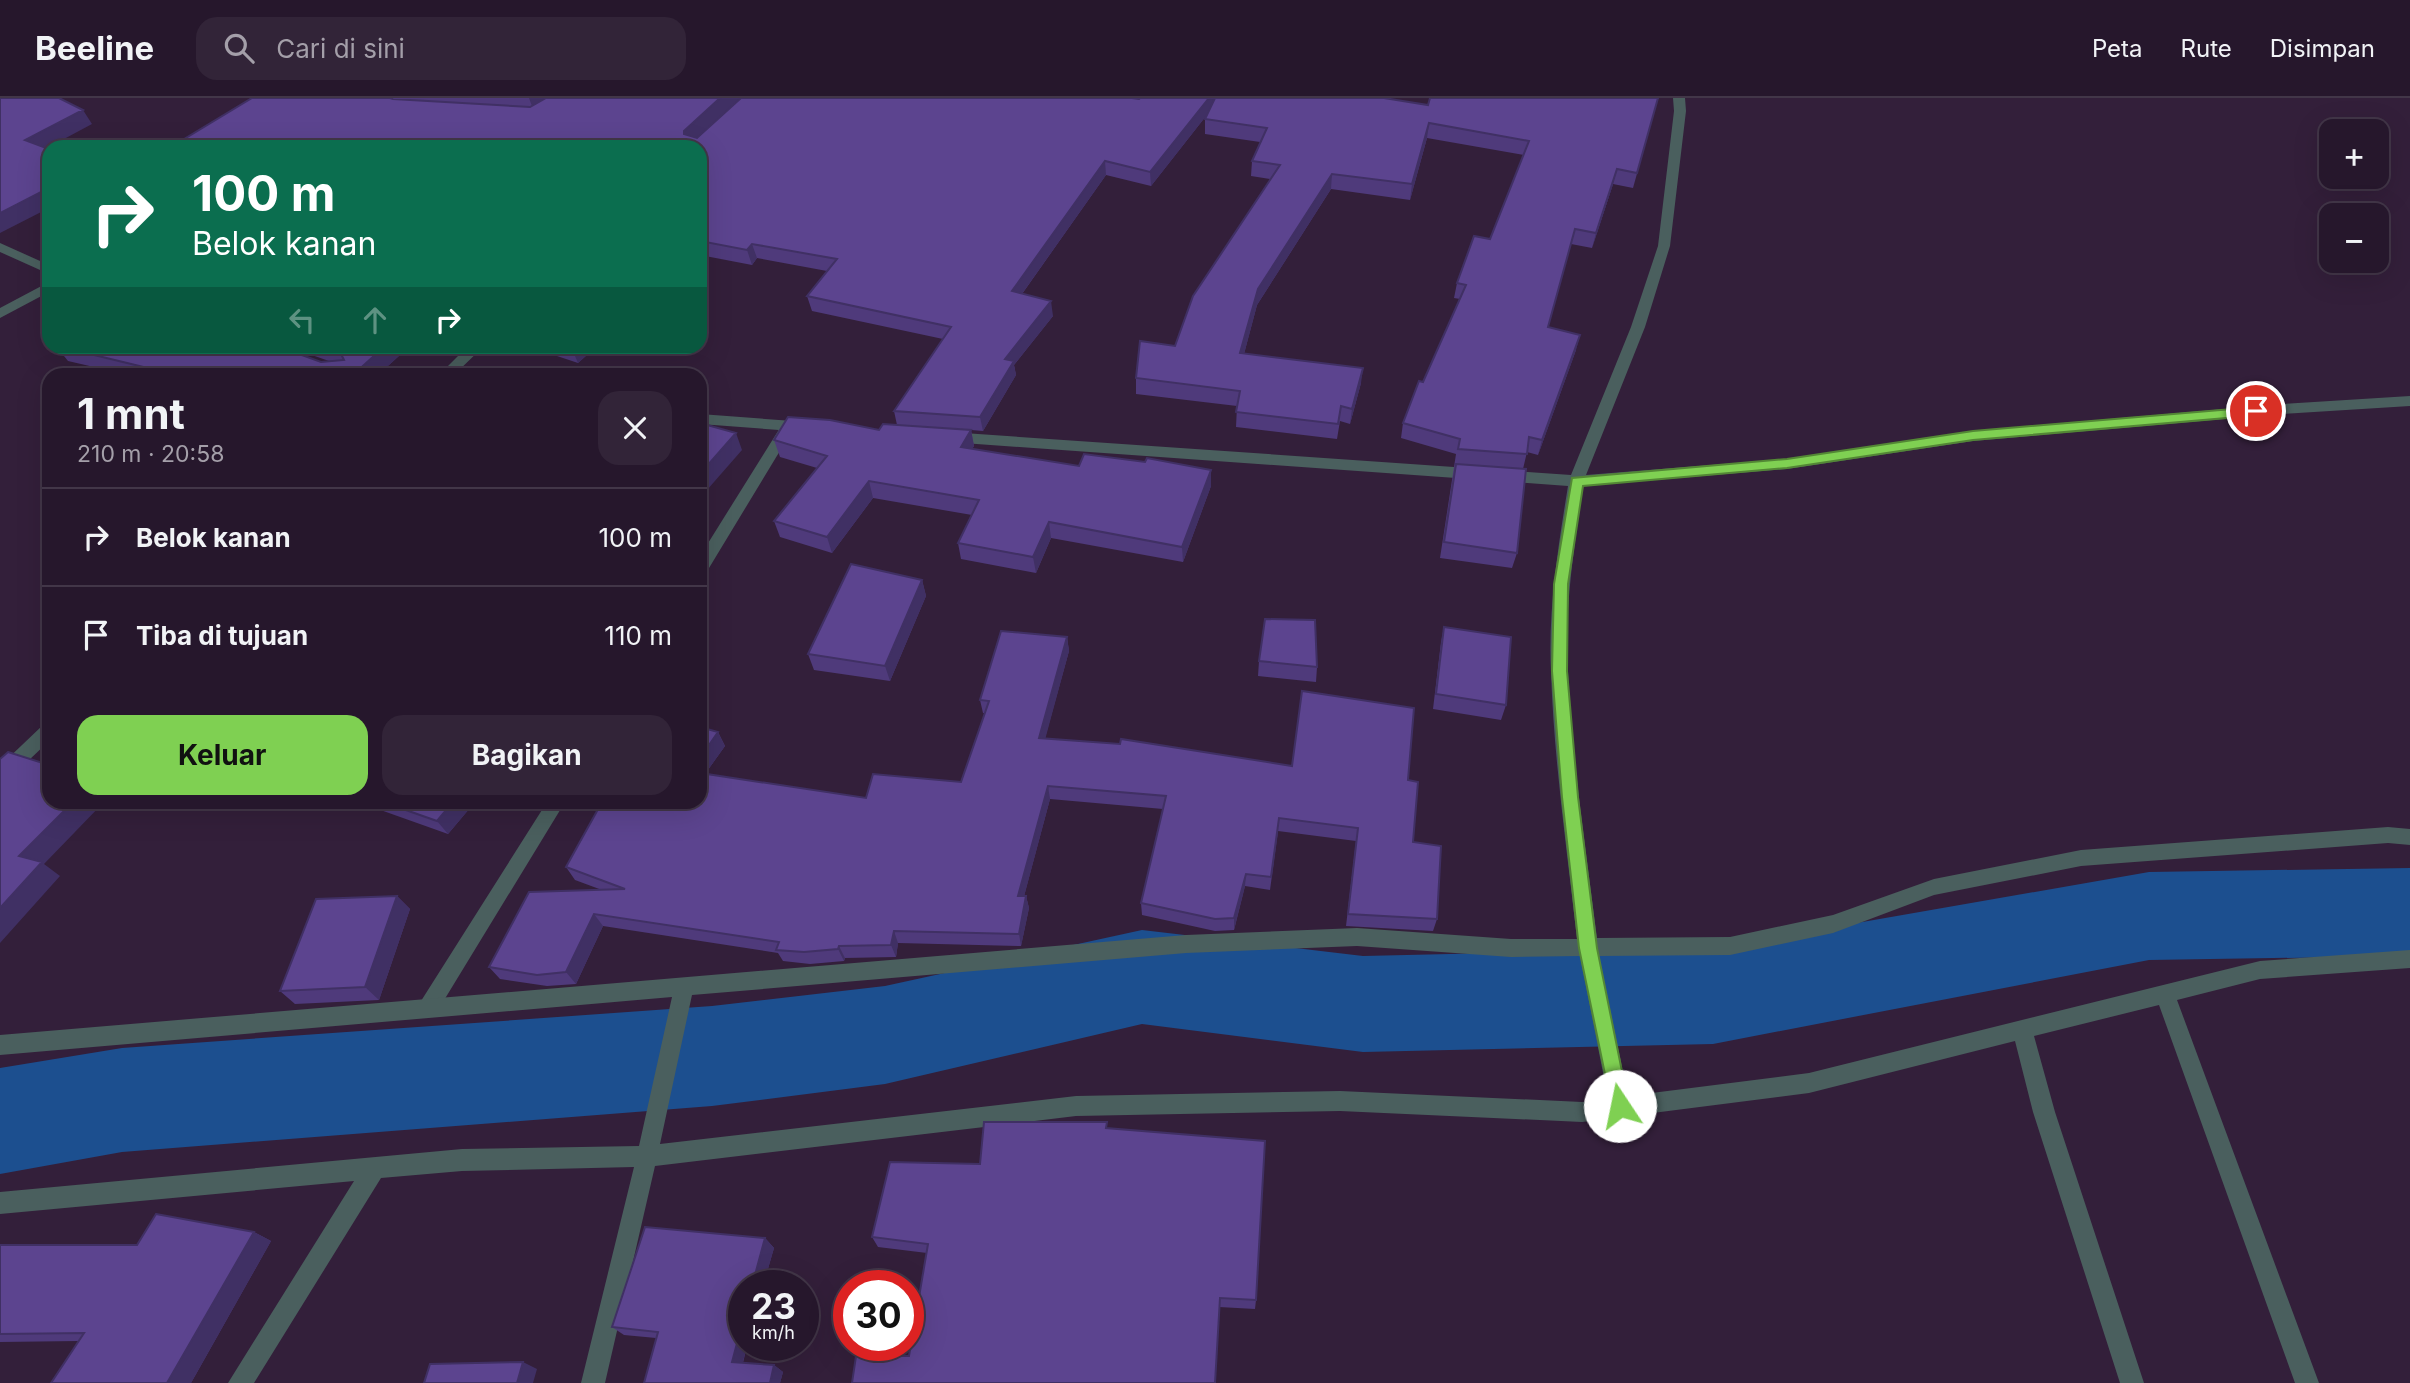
<!DOCTYPE html>
<html lang="id">
<head>
<meta charset="utf-8">
<style>
	:root { --surface:#26172c; --page:#322438; --text:#f1f3f6; --muted:#a49fa9; --line:#423648; --accent:#7fd052 }
	body { margin:0; font-family:Inter,sans-serif; background:var(--page); color:var(--text); height:100vh; display:flex; flex-direction:column; font-size:26px; white-space:nowrap }
	* { box-sizing:border-box; margin:0 }
	p { font-size:23px; color:var(--muted) }
	.icon { flex:none; width:38px; height:38px; fill:none; stroke:currentColor; stroke-width:2; stroke-linecap:round; stroke-linejoin:round }
	.map { position:relative; flex:1; overflow:hidden }
	.drawer { position:absolute; left:42px; top:270px; width:665px; height:441px; display:flex; flex-direction:column; background:var(--surface); border-radius:21px; box-shadow:0 7px 28px #0002,0 0 0 2px var(--line) }
	.drawer>* { flex:none }
	.banner { position:absolute; left:42px; top:42px; width:665px; height:214px; border-radius:21px; box-shadow:0 7px 28px #0002,0 0 0 2px var(--line); background:#0b6e4f; color:#fff; overflow:hidden }
	.tools { position:absolute; left:2319px; top:21px; display:grid; gap:14px }
	.tools a { display:grid; place-items:center; width:70px; height:70px; border-radius:14px; background:var(--surface); box-shadow:0 7px 28px #0002,0 0 0 2px var(--line); font-size:35px }
	.speed { position:absolute; left:728px; top:1172px; display:flex; gap:14px; font-size:35px; font-weight:700; text-align:center }
	.speed>* { display:grid; place-content:center; width:91px; height:91px; border-radius:50%; background:var(--surface); box-shadow:0 7px 28px #0002,0 0 0 2px var(--line); line-height:1 }
	.speed small { font-size:18px; font-weight:400 }
	.speed .limit { border:10px solid #d22; background:#fff; color:#111 }
	.pin { position:absolute; display:grid; place-items:center; width:60px; height:60px; color:#fff; margin:-30px; border:4px solid #fff; border-radius:50%; box-shadow:0 2px 7px #0007 }
	.me { position:absolute; width:77px; margin:-38px; rotate:349deg; stroke-linejoin:round; filter:drop-shadow(0 0 5px #0008) }
	.turn { display:flex; align-items:center; gap:24px; height:147px; padding:0 35px; font-size:32px }
	.turn .icon { width:91px; height:91px; stroke-width:2.5 }
	.turn b { display:block; font-size:49px; line-height:60px }
	.lanes { display:flex; align-items:center; height:66px; padding:0 35px; background:#0003; justify-content:center; gap:35px; direction:ltr }
	.lanes .off { opacity:.35 }
	.round { display:grid; place-items:center; flex:none; width:74px; height:74px; border-radius:21px; background:var(--page) }
	.head { display:flex; align-items:center; justify-content:space-between; height:119px; padding:0 35px }
	h1 { font-size:42px; font-weight:700; line-height:52px }
	.button { display:flex; gap:14px; margin-top:auto; padding:14px 35px }
	.button a { flex:1; height:80px; border-radius:21px; background:var(--accent); color:#111; font-size:28px; font-weight:700; line-height:80px; text-align:center }
	.button a+a { background:var(--page); color:var(--text) }
	ul { padding:0; list-style:none }
	li { display:flex; align-items:center; gap:21px; height:98px; padding:0 35px; border-top:2px solid var(--line) }
	li div { flex:1 }
	li b { display:block; font-size:26px }
	li em { font-style:normal }
	header { display:flex; align-items:center; gap:42px; box-sizing:border-box; height:98px; padding:0 35px; background:var(--surface); border-bottom:2px solid var(--line) }
	header strong { font-size:33px }
	nav { display:flex; gap:38px; margin-inline-start:auto; font-size:24px }
	.search { width:490px; height:63px; background:var(--page); display:flex; align-items:center; gap:18px; box-sizing:border-box; padding:0 24px; border-radius:21px; color:var(--muted); font-size:26px }
	.map>svg:first-child { display:block }
	.lines { fill:none; stroke-linecap:round; stroke-linejoin:round }
	.river { fill:#1c4f8f; fill-rule:evenodd }
	.service { fill:#4a5f5e; fill-rule:evenodd }
	.minor { fill:#4a5f5e; fill-rule:evenodd }
	.wall { fill:#4f3a7b }
	.shaded-wall { fill:#403064 }
	.building { fill:#5c448f; stroke:#403064; stroke-width:2 }
	.route { fill:#7fd052; stroke:#538735; stroke-width:2 }
</style>
</head>
<body>
<header>
<strong>Beeline</strong>
<div class="search"><svg class="icon" aria-label="search" viewBox="0 0 24 24"><circle cx="10" cy="10" r="6"/><path d="M15 15l6 6"/></svg>Cari di sini</div>
<nav><a>Peta</a><a>Rute</a><a>Disimpan</a></nav>
</header>
<div class="map">
<svg width="2410" height="1285" viewBox="0 0 2410 1285">
	<rect width="100%" height="100%" fill="#331f3a"/>
	<g class="lines">
		<path class="river" d="M2410 770V858L2149 862 1713 946 1363 954 1142 926 885 986 712 1008 122 1054 0 1076V970L122 950 712 908 885 888 1142 832 1363 858 1713 850 2149 774Z"/>
		<path class="service" d="M788 323 795 328 706 475 700 477V458L783 325Z
			M547 704H565L435 917 428 919 421 917 418 910 421 903Z"/>
		<path class="minor" d="M1673 0H1685L1686 13 1670 148 1645 229 1586 377 1787 361 1973 333 2282 306 2410 298V308L2282 316 1973 343 1787 371 1583 388C1574 450 1564 511 1568 574 1572 663 1586 752 1597 840L1730 839 1833 817 1934 781 2081 752 2388 729 2410 731V747L2388 745 2081 768 1934 797 1833 835 1730 857 1599 858 1628 998 1809 975 2260 863 2410 852V870L2260 881 2177 902 2319 1285H2295L2159 907 2034 938 2055 1014 2144 1285H2120L2033 1014 2015 943 1809 995 1582 1024 1340 1013 1076 1018 655 1068 605 1285H581L634 1069 462 1073 381 1080 254 1285H228L354 1083 0 1116V1094L462 1051 639 1048 672 899 0 957V937L1186 837 1357 830 1511 841H1577C1567 752 1554 663 1551 574 1548 511 1558 450 1568 388L949 344 942 339 949 334 1571 377 1631 229 1658 148 1674 13ZM1357 848 1511 859 1580 858 1608 1000 1582 1004 1340 993 1076 998 660 1046 692 897 1186 855Z
			M0 145 49 167V176L0 154Z
			M49 184V194L0 220V210Z
			M468 248H484L455 276H440Z
			M700 316 806 324 813 329 806 334 700 326Z
			M49 625V643L6 684 0 686V668L43 627Z"/>
	</g>
	<path class="wall" d="M252 0H740L699 38 1139 1 1428 7 1658 0 1633 90 1613 86 1592 150 1571 146 1548 230 1576 252 1538 357 1527 354 1523 371 1517 455 1512 470 1440 460 1456 356 1401 340 1403 325 1423 284 1460 201 1454 200 1457 185 1490 141 1524 57 1427 40 1410 102 1331 91 1257 207 1244 256 1361 285 1350 326 1340 323 1337 341 1236 329 1237 308 1136 296V280L1175 248 1270 81 1251 78 1252 63 1260 44 1205 36V21L1206 18 1151 88 1106 77 1022 196 1053 218 1014 267 1016 277 983 333 971 332 974 348 972 351 1079 368 1211 372V388L1183 464 1051 440 1036 475 961 461 958 445 972 417 873 400 832 455 780 439 774 423 817 370 780 359 774 342 879 332 897 327 894 313 943 241 812 213 807 198 827 173 757 160 752 167 700 157V49Z
		M56 248 321 264 329 263 286 248H410L379 276H124L68 263Z
		M527 248H597L578 265Z
		M922 482 926 498 890 583 814 572 808 556Z
		M1444 529 1506 607 1501 622 1433 611 1441 544Z
		M1067 539 1069 553 1045 640 1292 668 1408 682 1413 744 1437 821 1433 833 1346 828 1356 743 1278 733 1270 792 1245 788 1234 832 1215 833 1142 817 1141 805 1163 711 1050 701 1024 798H1026L1029 810 1021 848 898 845 896 859 845 860 844 863 810 866 783 863 778 855 603 828 576 886 547 888 500 881 489 869 602 792 575 782 566 769 700 629 718 634 725 648 705 676 866 700 961 684 985 615H983L980 602Z
		M1259 563 1317 569 1316 584 1258 578Z
		M358 704H475L448 736Z
		M397 798 410 811 379 902 295 906 280 893Z
		M1108 1030 1256 1202 1255 1211 1219 1209 909 1258 927 1155 878 1149 872 1139 980 1066Z
		M254 1134 271 1143 191 1285H51L79 1243 0 1244V1147H137Z
		M765 1140 774 1150 763 1188H744L747 1248 743 1265 774 1267 783 1274 780 1285H644L656 1240 624 1237 612 1229Z"/>
	<path class="shaded-wall" d="M529 0H553L533 11Z
		M720 0H740L689 47 684 36V33Z
		M1209 0H1217V4L1151 88 1150 74Z
		M83 12 92 26 36 56 25 42Z
		M1429 25 1427 40 1410 102 1412 86Z
		M1105 63 1106 77 1014 207 1012 193Z
		M1617 71 1613 86 1592 150 1596 135Z
		M1332 76 1331 91 1257 207 1240 271V255L1258 191Z
		M49 90V110L0 135V115Z
		M752 146 757 160 752 167 747 152Z
		M1051 203 1053 218 1014 267 1016 277 983 333 980 319 1005 261Z
		M1580 237 1576 252 1538 357 1542 342Z
		M385 248H410L379 276H354Z
		M574 248H597L578 265 572 251Z
		M1363 270 1361 285 1350 326 1352 311Z
		M971 332 974 348 964 365 961 349Z
		M736 335 742 352 700 400V376Z
		M1211 372V388L1183 464 1182 449Z
		M869 383 873 400 832 455 827 439Z
		M1049 424 1051 440 1036 475 1033 459Z
		M922 482 926 498 890 583 885 568Z
		M1067 539 1069 553 1042 653 1039 640Z
		M718 634 725 648 700 683V660Z
		M1048 688 1050 701 1021 810 1018 798Z
		M73 704H104L44 766 60 778 0 845V810L19 758Z
		M453 704H475L448 736 437 723Z
		M1246 776 1245 788 1234 832V820Z
		M397 798 410 811 379 902 365 889Z
		M1026 798 1029 810 1021 848 1019 836Z
		M594 816 603 828 576 886 566 874Z
		M894 833 898 845 896 859 891 847Z
		M839 848 845 860 844 863 838 851Z
		M254 1134 271 1143 191 1285H167Z
		M765 1140 774 1150 763 1188H752Z
		M744 1219V1248H747L741 1271 732 1264Z
		M523 1264 537 1271 533 1285H517Z
		M774 1267 783 1274 780 1285H770Z"/>
	<path class="building" d="M0 0H59L83 12 25 42 49 51V90L0 115Z
		M252 0H390L393 1 530 9 546 0H720L684 33V36L697 40 741 0H1132L1139 1 1140 0H1209L1150 74 1105 63 1012 193 1051 203 1005 261 1014 263 980 319 894 313 951 229 807 198 837 161 752 146 747 152 700 143V49H171Z
		M1215 0H1384L1428 7 1430 0H1658L1637 75 1617 71 1596 135 1575 131 1548 229 1580 237 1542 342 1529 339 1527 356 1458 351 1460 341 1403 325 1419 283 1423 284 1466 187 1457 185 1474 138 1490 141 1529 43 1429 25 1412 86 1332 76 1258 191 1240 255 1363 270 1352 311 1341 308 1338 326 1236 314 1240 293 1136 280 1140 243 1175 248 1193 198 1280 67 1252 63 1267 30 1205 21Z
		M57 248H277L321 264 344 262 341 256 319 248H385L354 276H151L156 272Z
		M788 319 830 322 879 332 883 326 971 332 961 349 1079 368 1084 356 1145 364 1147 360 1211 372 1182 449 1049 424 1033 459 958 445 979 402 869 383 827 439 774 423 827 358 774 342Z
		M700 325 736 335 700 376Z
		M1456 366 1526 371 1517 455 1444 444Z
		M851 466 922 482 885 568 808 556Z
		M1265 521 1315 522 1317 569 1259 563Z
		M1444 529 1511 539 1506 607 1436 596Z
		M1001 533 1067 539 1039 640 1120 646 1121 641 1292 668 1302 593 1414 610 1408 682 1418 684 1413 744 1441 748 1437 821 1348 816 1358 730 1279 720 1271 779 1246 776 1234 820 1215 821 1141 805 1166 698 1048 688 1018 798H1026L1019 836 894 833 891 847 839 848 838 851 804 854 776 852 779 844 594 816 566 874 537 877 489 869 529 794 625 791 566 769 602 704H700V675L866 700 873 676 961 684 989 603 980 602Z
		M700 629 718 634 700 660Z
		M8 654 49 667V704H73L19 758 42 764 0 810V661Z
		M383 704H453L437 723Z
		M397 798 365 889 280 893 316 801Z
		M984 1024H1107L1106 1030 1265 1043 1256 1202 1220 1200 1215 1285H852L856 1258H909L928 1146 872 1139 890 1064 980 1066Z
		M156 1116 254 1134 167 1285H51L84 1235 0 1236V1147H137Z
		M645 1129 765 1140 752 1188H744V1219L732 1264 774 1267 770 1285H644L658 1234 612 1229Z
		M523 1264 517 1285H424L430 1266Z"/>
	<path class="route" d="M2256 309 2262 313 2261 317 1973 342 1787 370 1583 388 1568 486 1567 573 1578 699 1597 850 1629 1008 1627 1015 1620 1017 1613 1015 1579 850 1562 699 1552 573 1554 486 1572 380 1787 361 1973 333Z"/>
</svg>
<div class="tools">
<a>+</a>
<a>−</a>
</div>
<div class="speed"><div>23<small>km/h</small></div><div class="limit">30</div></div>
<div class="pin" style="left:2256px;top:313px;background:#d93025"><svg class="icon" aria-label="arrive" viewBox="0 0 24 24"><path d="M6 21V4h12l-3 4 3 4H6"/></svg></div>
<svg class="me" style="left:1620px;top:1008px" viewBox="-20 -20 40 40"><circle r="19" fill="#fff"/><path d="M0-13L10 11 0 6-10 11z" fill="#7fd052"/></svg>
<div class="banner">
<div class="turn"><svg class="icon" aria-label="right" viewBox="0 0 24 24"><path d="M7 20v-9h11M14 6l5 5-5 5"/></svg><div><b>100 m</b>Belok kanan</div></div>
<div class="lanes"><svg class="icon off" aria-label="left" viewBox="0 0 24 24"><path d="M17 20v-9H6M10 6l-5 5 5 5"/></svg><svg class="icon off" aria-label="ahead" viewBox="0 0 24 24"><path d="M12 20V5M6 11l6-6 6 6"/></svg><svg class="icon" aria-label="right" viewBox="0 0 24 24"><path d="M7 20v-9h11M14 6l5 5-5 5"/></svg></div>
</div>
<section class="drawer">
<div class="head"><div><h1>1 mnt</h1><p>210 m · 20:58</p></div><a class="round"><svg class="icon" aria-label="close" viewBox="0 0 24 24"><path d="M6 6l12 12M18 6L6 18"/></svg></a></div>
<ul>
<li><svg class="icon" aria-label="right" viewBox="0 0 24 24"><path d="M7 20v-9h11M14 6l5 5-5 5"/></svg><div><b>Belok kanan</b></div><em>100 m</em></li>
<li><svg class="icon" aria-label="arrive" viewBox="0 0 24 24"><path d="M6 21V4h12l-3 4 3 4H6"/></svg><div><b>Tiba di tujuan</b></div><em>110 m</em></li>
</ul>
<div class="button"><a>Keluar</a><a>Bagikan</a></div>
</section>
</div>
</body>
</html>
